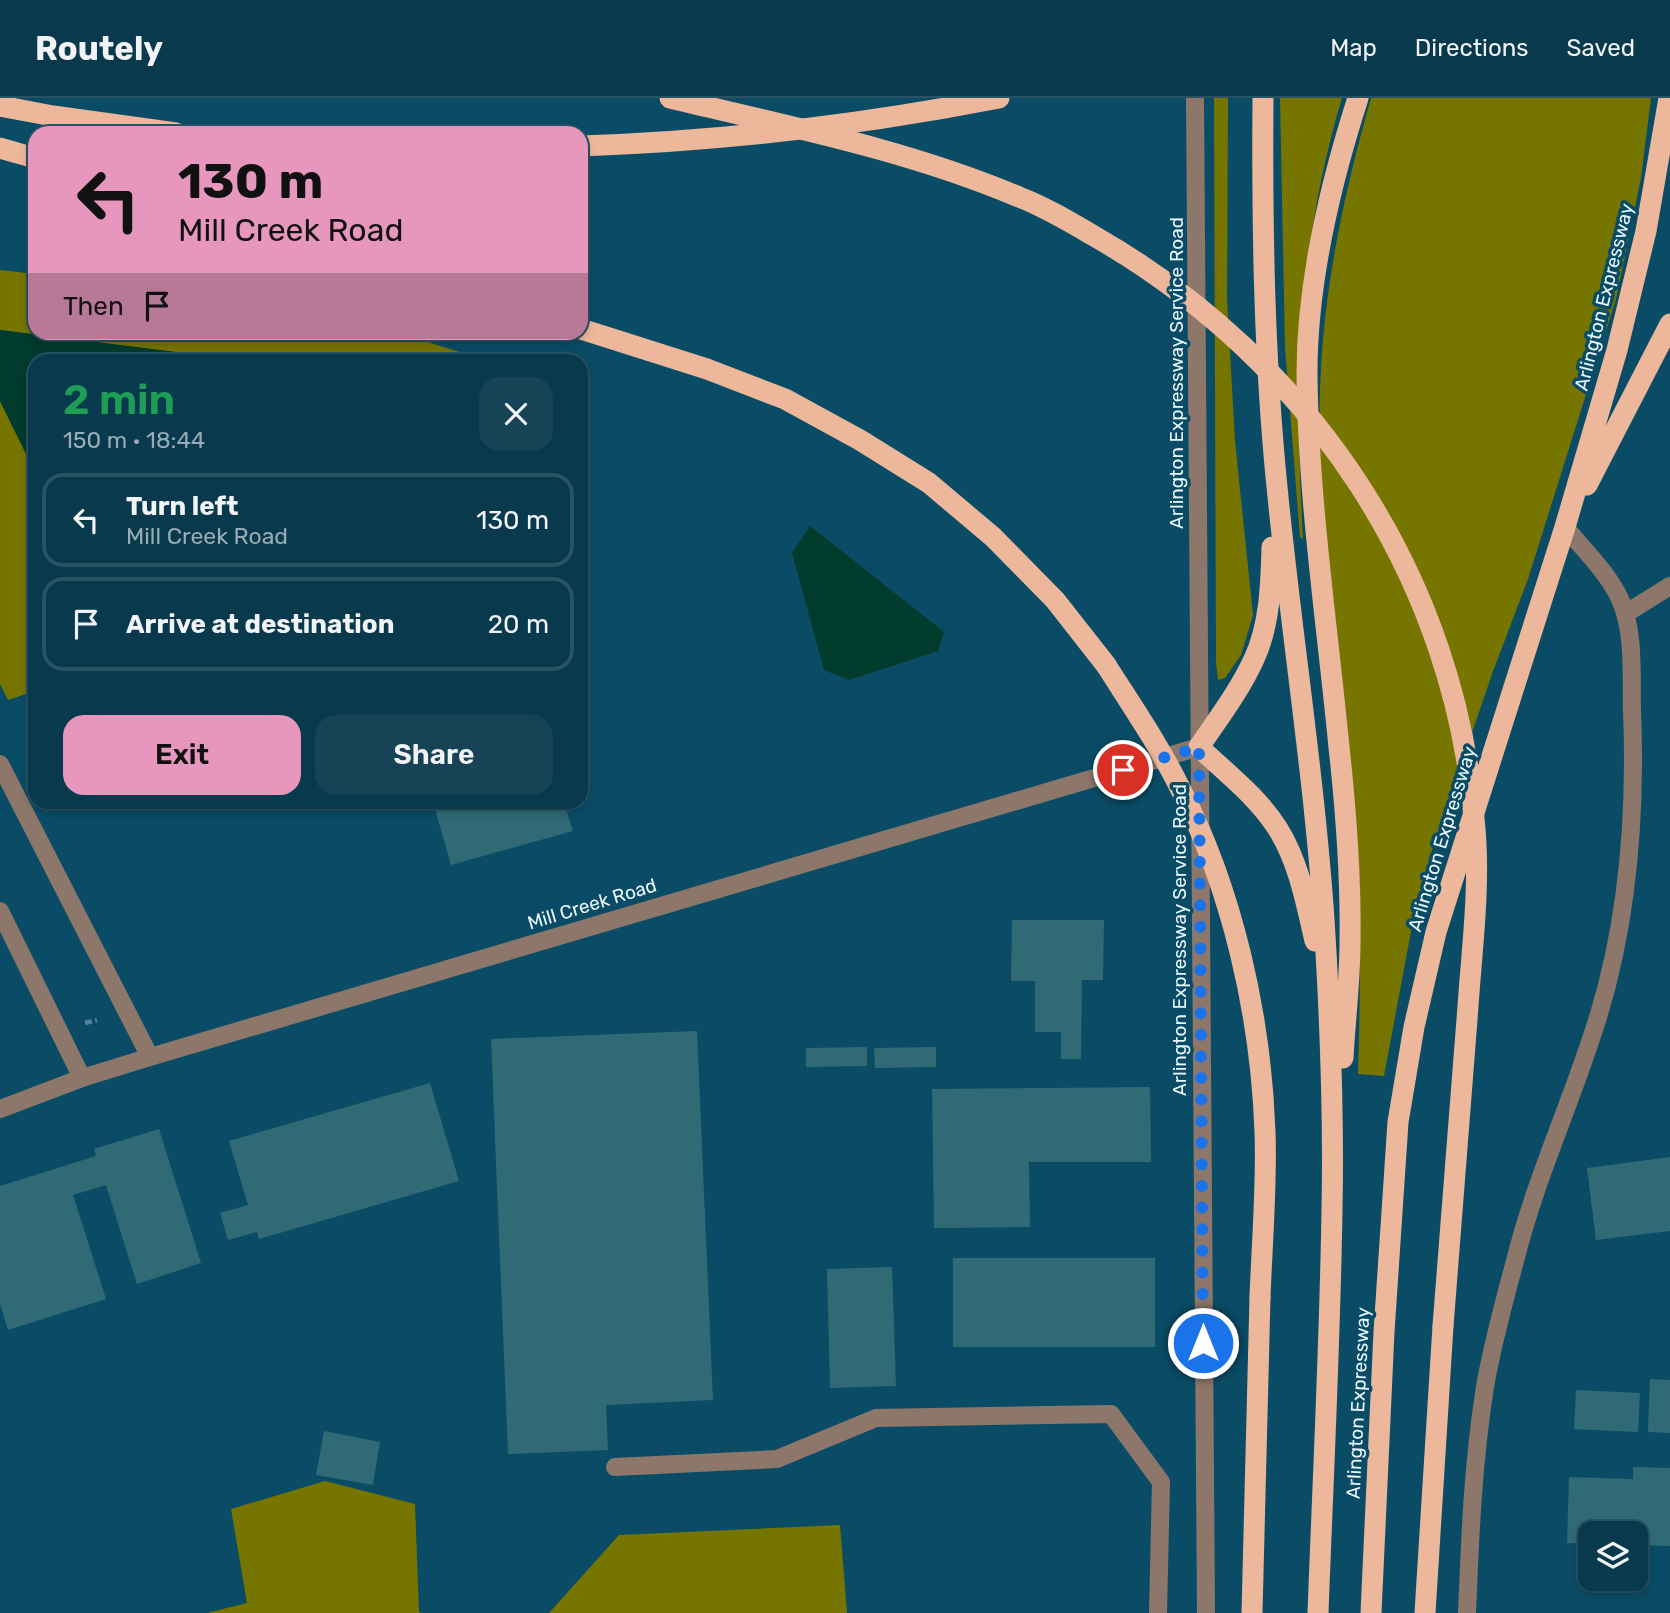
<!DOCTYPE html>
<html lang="en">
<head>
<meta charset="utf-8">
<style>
	:root { --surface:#08394c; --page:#164456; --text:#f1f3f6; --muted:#98acb5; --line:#295364; --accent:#e797bd }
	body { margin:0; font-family:Rubik,sans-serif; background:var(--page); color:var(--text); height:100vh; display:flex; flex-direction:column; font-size:26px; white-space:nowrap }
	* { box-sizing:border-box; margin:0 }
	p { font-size:23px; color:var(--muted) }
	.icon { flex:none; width:38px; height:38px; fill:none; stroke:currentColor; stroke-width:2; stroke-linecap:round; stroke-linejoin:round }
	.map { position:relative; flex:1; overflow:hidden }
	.sheet { position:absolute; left:28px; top:256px; width:560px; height:455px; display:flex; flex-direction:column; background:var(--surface); border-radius:21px; box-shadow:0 4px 10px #0003,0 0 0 2px var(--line) }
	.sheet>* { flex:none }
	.hud { position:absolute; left:28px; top:28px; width:560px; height:214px; border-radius:21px; box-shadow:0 4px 10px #0003,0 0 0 2px var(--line); background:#e797bd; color:#111; overflow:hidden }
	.buttons { position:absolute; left:1578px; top:1423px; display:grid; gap:14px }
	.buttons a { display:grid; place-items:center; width:70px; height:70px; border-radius:14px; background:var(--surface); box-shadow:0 4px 10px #0003,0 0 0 2px var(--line); font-size:35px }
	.pin { position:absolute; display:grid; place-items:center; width:60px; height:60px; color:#fff; margin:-30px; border:4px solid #fff; border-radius:50%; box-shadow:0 2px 7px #0007 }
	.me { position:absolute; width:77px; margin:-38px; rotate:0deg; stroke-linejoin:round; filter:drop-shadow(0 0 5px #0008) }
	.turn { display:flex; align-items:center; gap:24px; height:147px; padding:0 35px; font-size:32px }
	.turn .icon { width:91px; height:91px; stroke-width:2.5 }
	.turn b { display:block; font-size:49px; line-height:60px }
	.then { display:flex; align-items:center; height:66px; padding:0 35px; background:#0003; gap:14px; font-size:26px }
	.round { display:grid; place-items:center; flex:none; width:74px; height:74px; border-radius:21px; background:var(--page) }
	.summary { display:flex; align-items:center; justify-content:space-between; height:119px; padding:0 35px }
	h1 { font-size:42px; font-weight:600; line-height:52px; color:#1e9e55 }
	.action { display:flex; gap:14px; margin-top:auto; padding:14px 35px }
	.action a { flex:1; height:80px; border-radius:21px; background:var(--accent); color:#111; font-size:28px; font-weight:600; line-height:80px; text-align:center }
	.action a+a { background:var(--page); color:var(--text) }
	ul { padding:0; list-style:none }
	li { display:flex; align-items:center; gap:21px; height:94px; margin:0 14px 10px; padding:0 21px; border:4px solid var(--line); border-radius:21px }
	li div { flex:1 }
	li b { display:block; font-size:26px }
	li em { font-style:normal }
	header { display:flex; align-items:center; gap:42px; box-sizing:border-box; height:98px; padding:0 35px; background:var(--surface); border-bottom:2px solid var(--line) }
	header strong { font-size:33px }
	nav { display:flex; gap:38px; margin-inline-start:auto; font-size:24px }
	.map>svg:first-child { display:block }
	.green { fill:#767500 }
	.water { fill:#003b2c }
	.building { fill:#306b75 }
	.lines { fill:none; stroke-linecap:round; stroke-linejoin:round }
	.path { stroke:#528396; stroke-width:4.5; stroke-dasharray:7 3.5; stroke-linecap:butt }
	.minor { stroke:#8d776b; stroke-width:18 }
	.highway { stroke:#edb79b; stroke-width:21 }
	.highway-bridge { stroke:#edb79b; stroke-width:21 }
	.route { stroke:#1a73e8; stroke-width:12; stroke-dasharray:0 21.6 }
	.labels { text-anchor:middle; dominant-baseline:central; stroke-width:7; stroke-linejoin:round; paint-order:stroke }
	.street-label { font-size:19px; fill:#ebf7fd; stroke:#0a4c65 }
</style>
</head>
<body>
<header>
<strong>Routely</strong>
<nav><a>Map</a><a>Directions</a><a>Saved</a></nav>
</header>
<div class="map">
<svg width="1670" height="1515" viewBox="0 0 1670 1515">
	<rect width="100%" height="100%" fill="#0a4c65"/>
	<path class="green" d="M1214 0H1228L1227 201 1235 343 1253 517 1241 557 1225 580 1218 582 1216 564Z
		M1280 0H1342C1298 146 1294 290 1303 441L1300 439 1285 250Z
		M1371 0H1651L1641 80 1616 201 1528 481 1492 576 1432 752 1413 823 1384 978 1358 976C1360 913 1361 850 1357 786 1352 712 1343 639 1337 565 1328 467 1315 368 1321 270 1326 177 1346 89 1371 0Z
		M0 172 35 176V234L399 235 485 262H239L0 232Z
		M0 303 35 374V593L8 602 0 586Z
		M325 1383 415 1406 419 1514 422 1515H207L247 1505 231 1411Z
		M840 1427 847 1515H549L619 1437Z"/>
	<path class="water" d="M0 232 239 262H35V374L0 303Z
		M810 428 944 534 938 553 849 582 824 572 792 455Z"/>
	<path class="building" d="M433 704H564L573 733 451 767Z
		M1012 822H1104L1103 882H1082L1081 961H1061V934H1035V883H1011Z
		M697 933 713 1302 606 1307 608 1352 508 1356 491 941Z
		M867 949V968L806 969V950Z
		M936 949V969L875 970 874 950Z
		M430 985 459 1083 259 1141 257 1134 228 1142 220 1115 248 1107 229 1043Z
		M1150 989 1151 1064H1029L1030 1129 934 1130 932 991Z
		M159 1031 201 1165 137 1186 106 1087 73 1097 106 1201 8 1232 0 1206V1088L96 1058 94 1051Z
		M1670 1059V1133L1596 1142 1587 1070Z
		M953 1160H1155V1249H953Z
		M892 1169 896 1288 830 1290 827 1171Z
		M1650 1281 1670 1282V1335L1648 1334Z
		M1576 1292 1640 1295 1638 1334 1574 1331Z
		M324 1333 380 1344 373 1387 316 1377Z
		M1633 1369 1670 1370V1448L1636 1447V1435H1591V1446L1567 1445 1569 1379 1633 1381Z"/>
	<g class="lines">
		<path class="path" d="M85 925 97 922"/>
		<path class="minor" d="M1195 0 1206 1515
			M1625 516 1670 488
			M0 666 150 959
			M0 813 82 980
			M0 1011 82 980 150 959 1199 649
			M615 1369 777 1361 876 1320 1111 1316 1161 1384 1158 1515
			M1467 1515C1470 1440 1473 1364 1485 1289 1492 1247 1504 1204 1515 1163 1536 1078 1574 999 1599 916 1628 820 1636 714 1632 613 1631 578 1635 535 1620 501 1608 475 1584 452 1565 429"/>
		<path class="highway" d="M1263 0C1262 130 1264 259 1277 389 1291 533 1314 676 1324 821 1330 917 1334 1014 1332 1111 1330 1246 1323 1380 1318 1515
			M0 8 53 18 176 35
			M581 48C721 43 862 27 999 0
			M0 50 35 60
			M581 231 707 271 785 301 860 342 929 385 993 439 1055 502 1106 567
			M1587 387 1670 226
			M1272 449C1271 486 1270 527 1254 561 1240 592 1218 621 1199 649 1226 675 1258 699 1278 731 1299 765 1306 804 1315 843
			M1343 960C1345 922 1350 883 1350 844 1351 780 1346 713 1339 649 1327 525 1308 400 1307 275 1307 186 1331 84 1358 0
			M1252 1515 1260 1199
			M1371 1515 1384 1234 1398 1024 1414 929 1436 834 1565 429 1617 252 1646 133 1669 0
			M1425 1515 1443 1228"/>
		<path class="highway-bridge" d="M670 0C787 28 908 52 1019 99 1045 109 1070 124 1094 138 1311 262 1457 480 1475 731 1480 790 1472 850 1468 908 1460 1015 1451 1122 1443 1228
			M1106 567C1132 608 1159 647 1180 690 1233 793 1261 919 1265 1034 1267 1088 1262 1144 1260 1199"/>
	</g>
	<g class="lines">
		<path class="route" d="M1123 672 1199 649 1203 1245"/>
	</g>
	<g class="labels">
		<g class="street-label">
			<text transform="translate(1604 199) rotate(-76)">Arlington Expressway</text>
			<text transform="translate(1176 275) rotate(-90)">Arlington Expressway Service Road</text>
			<text transform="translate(1442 741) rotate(-73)">Arlington Expressway</text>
			<text transform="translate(592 806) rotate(-17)">Mill Creek Road</text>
			<text transform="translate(1179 842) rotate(-90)">Arlington Expressway Service Road</text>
			<text transform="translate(1358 1305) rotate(-87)">Arlington Expressway</text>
		</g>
	</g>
</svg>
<div class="buttons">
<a><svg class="icon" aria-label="layers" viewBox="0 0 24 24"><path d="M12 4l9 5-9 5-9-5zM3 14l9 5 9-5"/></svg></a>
</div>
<div class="pin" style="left:1123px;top:672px;background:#d93025"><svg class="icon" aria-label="arrive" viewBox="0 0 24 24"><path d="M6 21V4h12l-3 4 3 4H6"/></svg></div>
<svg class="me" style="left:1203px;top:1245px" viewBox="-20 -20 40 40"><circle r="17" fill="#1a73e8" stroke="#fff" stroke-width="3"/><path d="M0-11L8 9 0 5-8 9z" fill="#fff"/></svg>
<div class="hud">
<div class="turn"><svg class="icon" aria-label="left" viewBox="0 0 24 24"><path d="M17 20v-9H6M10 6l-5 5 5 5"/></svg><div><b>130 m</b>Mill Creek Road</div></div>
<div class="then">Then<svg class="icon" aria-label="arrive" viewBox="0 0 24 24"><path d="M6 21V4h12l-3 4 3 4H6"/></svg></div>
</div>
<section class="sheet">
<div class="summary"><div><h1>2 min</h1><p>150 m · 18:44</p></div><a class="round"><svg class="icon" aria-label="close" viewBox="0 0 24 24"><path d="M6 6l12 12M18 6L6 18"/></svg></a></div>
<ul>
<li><svg class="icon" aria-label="left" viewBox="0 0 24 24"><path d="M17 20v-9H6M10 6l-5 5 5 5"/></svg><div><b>Turn left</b><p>Mill Creek Road</p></div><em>130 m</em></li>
<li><svg class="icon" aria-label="arrive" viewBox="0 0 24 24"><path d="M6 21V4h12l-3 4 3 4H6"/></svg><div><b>Arrive at destination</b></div><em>20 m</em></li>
</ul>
<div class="action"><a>Exit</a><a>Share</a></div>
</section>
</div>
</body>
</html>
